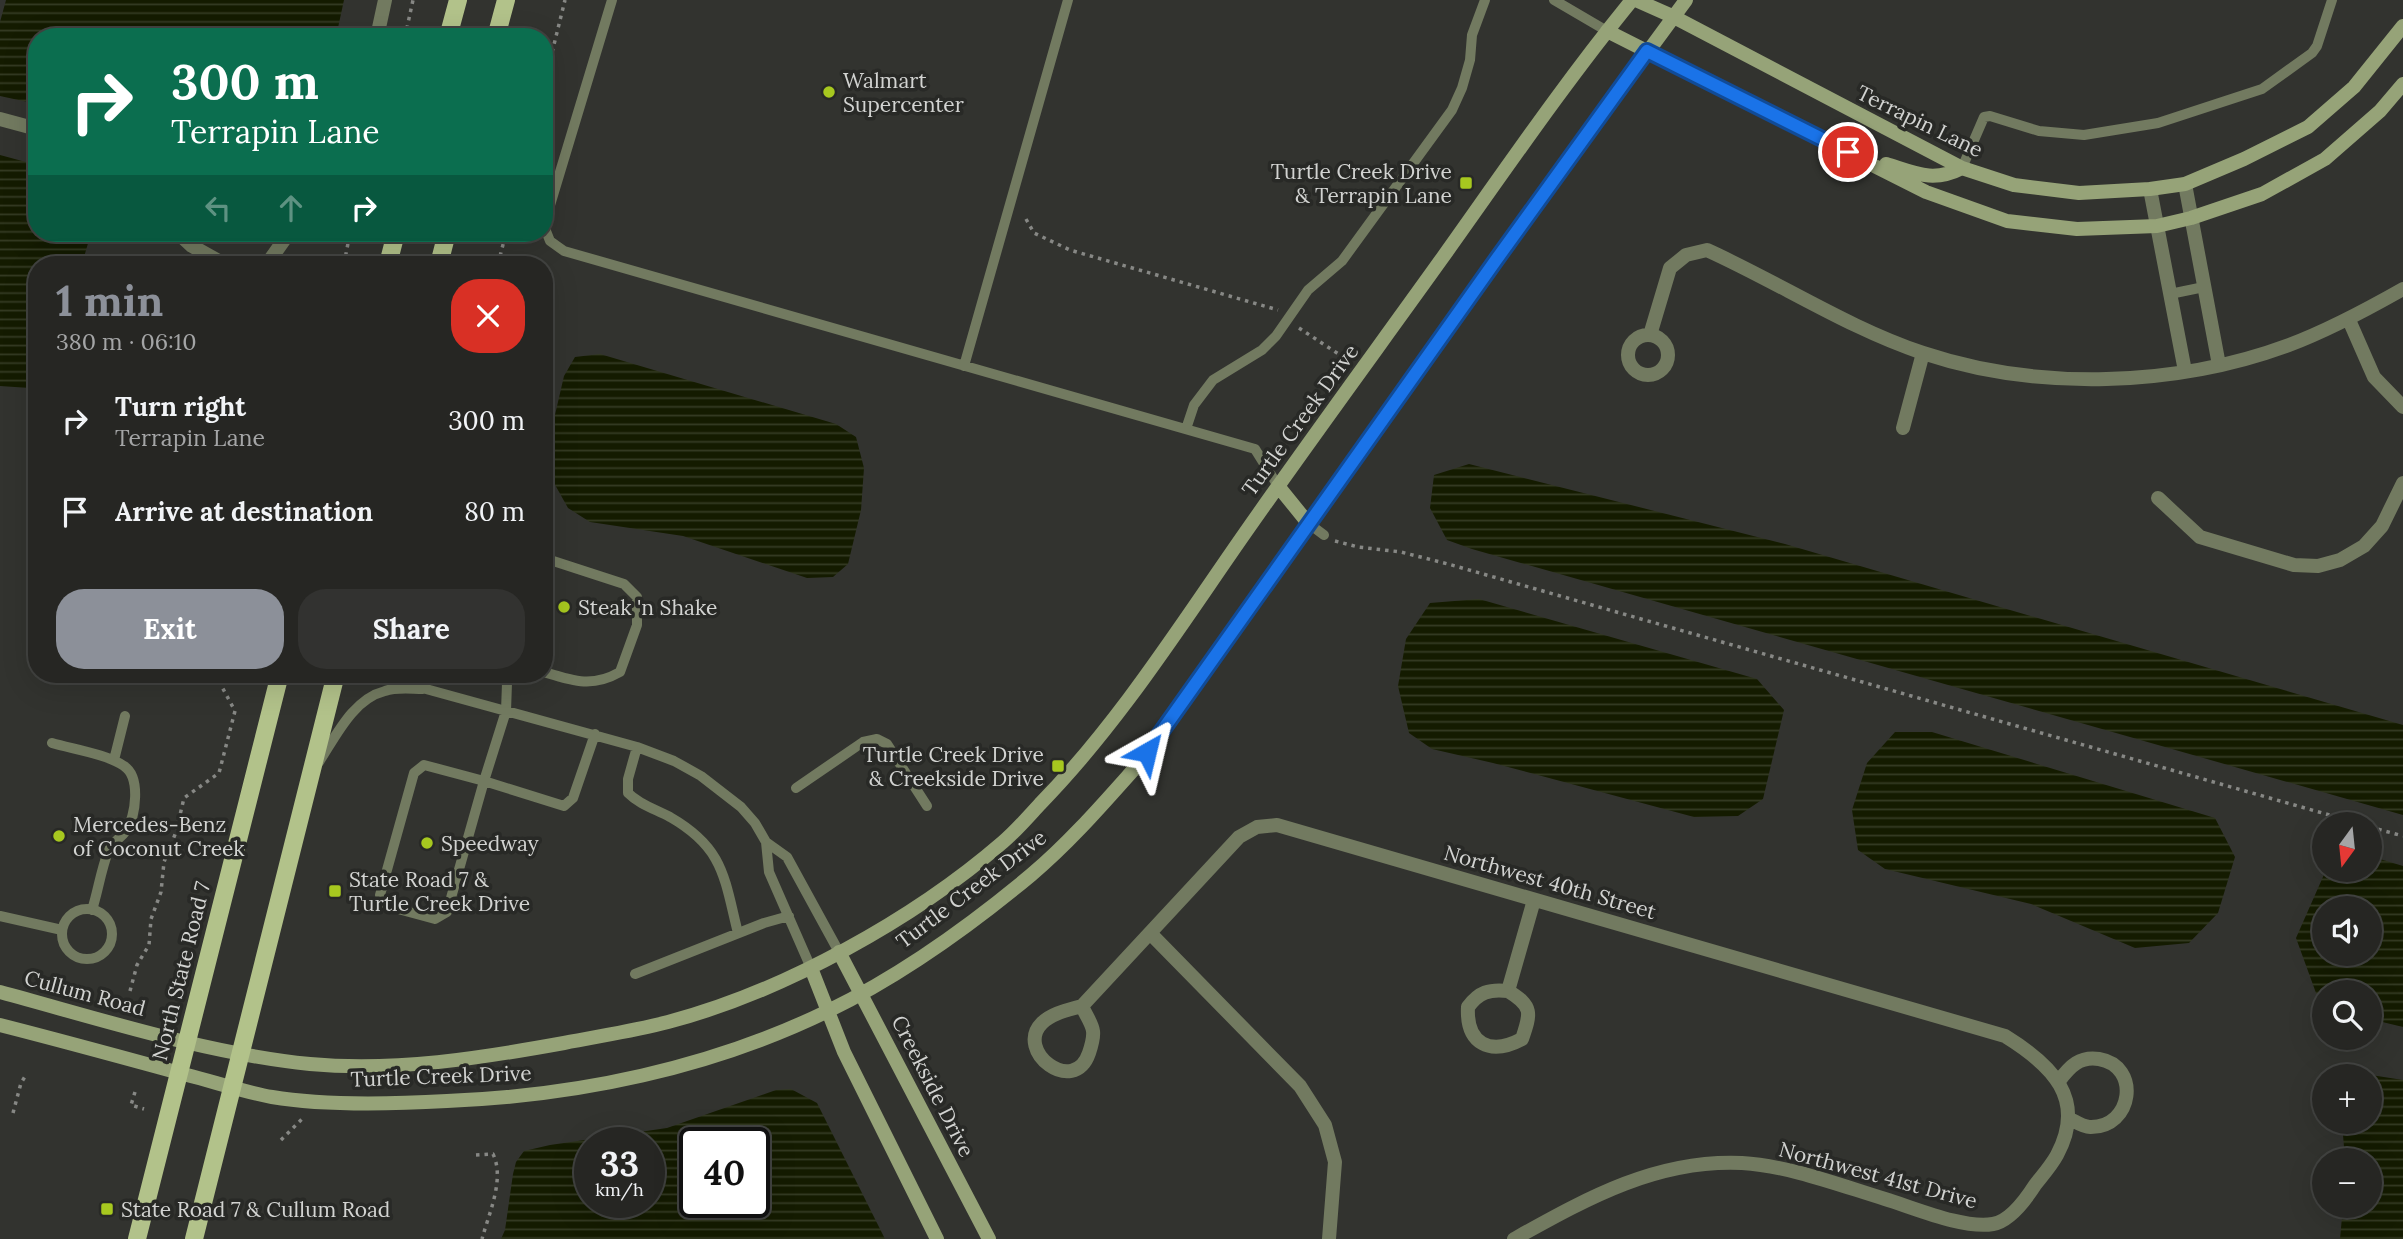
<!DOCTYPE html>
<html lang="en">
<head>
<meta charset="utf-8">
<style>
	:root { --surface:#262623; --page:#323230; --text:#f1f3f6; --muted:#a4a5a6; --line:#424341; --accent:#8c9099 }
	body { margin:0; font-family:Lora,serif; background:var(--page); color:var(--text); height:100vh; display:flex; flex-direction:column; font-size:26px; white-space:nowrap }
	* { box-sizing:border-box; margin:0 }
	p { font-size:23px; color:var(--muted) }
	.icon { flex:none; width:38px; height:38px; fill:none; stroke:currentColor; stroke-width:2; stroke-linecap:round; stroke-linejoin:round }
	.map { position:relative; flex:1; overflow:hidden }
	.sheet { position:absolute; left:28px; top:256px; width:525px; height:427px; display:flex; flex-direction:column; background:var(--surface); border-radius:28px; box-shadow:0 7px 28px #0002,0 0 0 2px var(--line) }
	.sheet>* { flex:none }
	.banner { position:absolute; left:28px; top:28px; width:525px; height:214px; border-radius:28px; box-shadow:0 7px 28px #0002,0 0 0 2px var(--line); background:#0b6e4f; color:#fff; overflow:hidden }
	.needle { width:46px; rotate:195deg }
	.buttons { position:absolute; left:2312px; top:812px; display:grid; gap:14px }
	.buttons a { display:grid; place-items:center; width:70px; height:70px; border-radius:50%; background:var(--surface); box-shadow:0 7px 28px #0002,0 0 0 2px var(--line); font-size:35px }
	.speed { position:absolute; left:574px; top:1127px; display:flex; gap:14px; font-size:35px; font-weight:700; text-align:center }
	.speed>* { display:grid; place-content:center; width:91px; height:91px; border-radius:50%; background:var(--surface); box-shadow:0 7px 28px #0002,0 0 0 2px var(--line); line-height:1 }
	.speed small { font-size:18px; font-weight:400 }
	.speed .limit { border:4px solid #111; border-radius:10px; background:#fff; color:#111 }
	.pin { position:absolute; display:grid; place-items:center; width:60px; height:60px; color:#fff; margin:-30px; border:4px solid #fff; border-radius:50%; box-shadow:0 2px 7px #0007 }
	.me { position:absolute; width:77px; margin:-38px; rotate:37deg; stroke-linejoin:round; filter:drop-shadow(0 0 5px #0008) }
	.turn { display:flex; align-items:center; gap:24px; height:147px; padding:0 28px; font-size:32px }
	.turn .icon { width:91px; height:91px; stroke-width:2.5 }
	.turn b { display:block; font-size:49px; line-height:60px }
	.lanes { display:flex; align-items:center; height:66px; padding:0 28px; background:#0003; justify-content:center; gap:35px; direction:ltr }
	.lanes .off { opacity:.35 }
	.round { display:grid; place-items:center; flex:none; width:74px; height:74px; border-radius:28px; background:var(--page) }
	.summary { display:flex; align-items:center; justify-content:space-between; height:119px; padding:0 28px }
	h1 { font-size:42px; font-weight:800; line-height:52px; color:var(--accent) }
	.primary-button { display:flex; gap:14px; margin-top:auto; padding:14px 28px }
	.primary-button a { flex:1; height:80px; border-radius:28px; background:var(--accent); color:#fff; font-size:28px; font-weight:800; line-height:80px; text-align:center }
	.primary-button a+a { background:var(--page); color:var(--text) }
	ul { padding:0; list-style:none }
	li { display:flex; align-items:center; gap:21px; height:91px; padding:0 28px }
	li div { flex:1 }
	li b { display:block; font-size:26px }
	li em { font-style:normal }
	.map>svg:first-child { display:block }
	.water { fill:url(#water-rules); fill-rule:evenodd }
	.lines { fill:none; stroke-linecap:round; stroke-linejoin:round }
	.path { stroke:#878885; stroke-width:3.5; stroke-dasharray:3.5 5; stroke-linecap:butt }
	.lane { stroke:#727a60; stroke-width:10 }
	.street { stroke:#727a60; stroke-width:14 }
	.secondary { stroke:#96a378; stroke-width:14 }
	.primary { stroke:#b2c28a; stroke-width:18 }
	.route-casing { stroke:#114b97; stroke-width:18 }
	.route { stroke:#1a73e8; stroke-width:12 }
	.poi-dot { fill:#a7c81f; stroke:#282926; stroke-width:2.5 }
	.labels { text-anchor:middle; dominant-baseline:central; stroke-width:7; stroke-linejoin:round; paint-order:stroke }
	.poi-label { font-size:21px; fill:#d2d3d1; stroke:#282926; text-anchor:start }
	.street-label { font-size:21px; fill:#d2d3d1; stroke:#282926 }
</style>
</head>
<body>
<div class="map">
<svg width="2403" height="1239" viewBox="0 0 2403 1239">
	<defs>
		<pattern id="water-rules" width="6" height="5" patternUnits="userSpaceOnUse" patternTransform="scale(1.75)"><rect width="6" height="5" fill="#141b00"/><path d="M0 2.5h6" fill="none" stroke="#353b24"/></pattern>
	</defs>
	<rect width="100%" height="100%" fill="#32332f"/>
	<path class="water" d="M6 0H344L336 37H37V104L0 96V22Z
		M0 155 37 165V233H91L82 264H37V384L30 388 0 386Z
		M600 354 836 424 856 437 864 468 861 510 848 564 833 577 807 578 683 536 590 522 568 508 549 474 548 445 564 376 575 357Z
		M1469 464 1785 544 2403 725V815L1472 549 1447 540 1430 508 1434 475Z
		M1479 599 1757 679 1784 710 1763 799 1738 816 1694 817 1493 763 1432 749 1409 733 1398 686 1406 639 1430 603Z
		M1895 732H1932L2215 818 2235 857 2218 913 2189 943 2135 948 2031 904 1885 869 1858 850 1852 810 1867 763Z
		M2370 856 2403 866V1027L2370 1019V992H2324V997L2316 993 2296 938 2326 870H2370ZM2324 908H2370V954H2324Z
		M2371 1075 2403 1080V1239H2340L2343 1206H2370V1160H2345L2342 1122H2370V1076H2364Z
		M791 1089 817 1103 885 1239H501L505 1230 513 1174 516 1162 524 1151 550 1145 667 1128 776 1090ZM590 1143H649V1202H590ZM695 1143H754V1202H695Z"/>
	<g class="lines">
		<path class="path" d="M405 37 413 0
			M544 85 565 0
			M1026 219 1034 233 1070 250 1278 310
			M344 264 350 233
			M498 264 506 233
			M1299 328 1340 355
			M1335 541 1358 547 1401 552 1448 564 2361 824
			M2370 827 2403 836
			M130 991 137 965 149 945 151 919 161 892 164 862 176 832 184 798 219 773 235 711 215 674
			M135 1092 131 1105 144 1109
			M13 1113 21 1083 26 1075
			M281 1140 302 1119H305
			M476 1155 493 1154C505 1179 489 1213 482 1239"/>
		<path class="lane" d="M1554 0 1607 31
			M1962 168 1984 117 1990 116 2039 131 2084 135 2158 123 2262 89 2312 53 2317 46 2332 0
			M544 225 612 0
			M544 226 550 241 564 251 1255 449 1278 486
			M2170 294 2204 287
			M964 366 1068 0
			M1186 429 1194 405 1213 380 1262 350 1276 336 1308 290 1342 261 1452 110 1462 88 1470 60 1472 35 1485 0
			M1308 523 1324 535
			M544 558 624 584 637 597V625L620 672C592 688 573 681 544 672
			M394 674 426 689 637 747 674 761 701 776 741 807 755 823 766 842 787 857 839 952
			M511 674 507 683 506 711 484 781 424 765 414 773 380 895 387 906 435 919 447 912 484 781 564 806 573 798 595 734
			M52 743C72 749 107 754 124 766 141 777 136 816 126 831 120 839 112 842 108 852 101 870 98 891 92 910
			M637 747 628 779V793C640 805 655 809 670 817 724 848 724 877 738 933
			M114 760 125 716
			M319 762C336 736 353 699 385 691 396 687 411 689 423 689
			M796 788 863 742 877 739 887 744 927 806
			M766 842 769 872 811 968
			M62 934a25 25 0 1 1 50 0a25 25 0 1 1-50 0Z
			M0 916 62 930
			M635 974 764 923 789 916"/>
		<path class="street" d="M377 37 385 0
			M0 119 37 129
			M2185 184 2219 365
			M2150 189 2185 371
			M178 233 192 246 224 264
			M267 264 289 233
			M2349 320 2374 377 2403 407
			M1628 355a20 20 0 1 1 40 0a20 20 0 1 1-40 0Z
			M1650 335 1670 268 1686 255 1707 250C1780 283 1848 328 1923 353 2037 391 2176 387 2289 345 2329 330 2366 310 2403 289
			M1903 428 1923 353
			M2158 498 2200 537 2294 565 2318 566 2340 560 2364 546 2382 526 2403 483
			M1150 933 1300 1086 1325 1125 1335 1162 1329 1239
			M1508 991C1533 1006 1531 1013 1522 1039 1490 1056 1466 1044 1468 1007 1479 992 1489 989 1508 991L1534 900
			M1082 1006C1085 1014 1092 1023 1093 1031 1094 1038 1091 1047 1089 1053 1074 1097 1014 1051 1042 1023 1052 1013 1068 1010 1082 1006L1239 837 1257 827 1277 825 2005 1036C2052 1065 2087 1099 2057 1155 2051 1166 2042 1176 2035 1185 2026 1199 2010 1221 1993 1224 1963 1229 1915 1208 1885 1199 1839 1185 1790 1166 1742 1163 1656 1159 1586 1199 1514 1239
			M2059 1081C2070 1066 2080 1056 2099 1059 2141 1066 2133 1128 2090 1127 2083 1127 2076 1122 2070 1119"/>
		<path class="secondary" d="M1636 0 1672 16 1962 168 2014 185 2079 193 2150 189 2185 184 2244 159 2308 127 2354 87 2403 26
			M1607 31 1926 192 2007 221 2077 229 2157 226 2191 218 2262 194 2325 159 2380 111 2403 84
			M1886 164C1915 173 1933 183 1962 168
			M1278 486 1308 523
			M839 952 989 1239
			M811 968 844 1052 937 1239
			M0 992C100 1019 208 1054 310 1064 395 1072 481 1058 564 1043 599 1036 634 1031 668 1022 783 992 914 919 1003 842 1016 831 1028 817 1040 804 1119 723 1180 626 1245 533 1310 440 1377 349 1443 257 1505 170 1565 82 1632 0
			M0 1025C63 1041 125 1058 187 1075 215 1082 244 1092 272 1097 325 1106 393 1104 447 1101 577 1096 711 1068 828 1011 898 977 971 925 1031 875 1069 843 1102 805 1135 768L1527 216 1686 0"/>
		<path class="primary" d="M448 37 458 0
			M496 37 506 0
			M388 264 396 233
			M439 264 447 233
			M137 1239 280 674
			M194 1239 336 674"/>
	</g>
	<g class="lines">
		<defs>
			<path id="route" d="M1147 752 1496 260 1647 51 1848 152"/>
		</defs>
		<use href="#route" class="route-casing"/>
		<use href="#route" class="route"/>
	</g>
	<g class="poi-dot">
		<circle cx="829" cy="92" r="7"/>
		<rect x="1459" y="176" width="14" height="14" rx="3.5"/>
		<circle cx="564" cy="607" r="7"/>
		<rect x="1051" y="759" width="14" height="14" rx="3.5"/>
		<circle cx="59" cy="836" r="7"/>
		<circle cx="427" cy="843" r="7"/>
		<rect x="328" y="884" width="14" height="14" rx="3.5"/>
		<rect x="100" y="1202" width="14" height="14" rx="3.5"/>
	</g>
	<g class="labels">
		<g class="poi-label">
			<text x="843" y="80">Walmart<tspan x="843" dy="24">Supercenter</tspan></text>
			<text x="1452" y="171" text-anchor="end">Turtle Creek Drive<tspan x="1452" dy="24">&amp; Terrapin Lane</tspan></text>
			<text x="578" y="607">Steak 'n Shake</text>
			<text x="1044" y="754" text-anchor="end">Turtle Creek Drive<tspan x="1044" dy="24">&amp; Creekside Drive</tspan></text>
			<text x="73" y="824">Mercedes-Benz<tspan x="73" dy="24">of Coconut Creek</tspan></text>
			<text x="441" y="843">Speedway</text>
			<text x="349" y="879">State Road 7 &amp;<tspan x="349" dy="24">Turtle Creek Drive</tspan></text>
			<text x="121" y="1209">State Road 7 &amp; Cullum Road</text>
		</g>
		<g class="street-label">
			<text transform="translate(1920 121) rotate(26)">Terrapin Lane</text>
			<text transform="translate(1300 420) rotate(-54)">Turtle Creek Drive</text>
			<text transform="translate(1550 882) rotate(16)">Northwest 40th Street</text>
			<text transform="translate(971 889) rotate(-37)">Turtle Creek Drive</text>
			<text transform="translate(181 971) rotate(-76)">North State Road 7</text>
			<text transform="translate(85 993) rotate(15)">Cullum Road</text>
			<text transform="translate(441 1076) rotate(-2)">Turtle Creek Drive</text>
			<text transform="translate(933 1086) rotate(63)">Creekside Drive</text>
			<text transform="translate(1878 1175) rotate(15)">Northwest 41st Drive</text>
		</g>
	</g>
</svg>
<div class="buttons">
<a><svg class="needle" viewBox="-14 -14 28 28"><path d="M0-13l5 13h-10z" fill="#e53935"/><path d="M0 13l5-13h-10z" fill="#a4a5a6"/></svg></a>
<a><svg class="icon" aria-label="sound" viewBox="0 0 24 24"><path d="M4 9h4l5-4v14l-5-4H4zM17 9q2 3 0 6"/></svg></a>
<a><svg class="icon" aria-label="search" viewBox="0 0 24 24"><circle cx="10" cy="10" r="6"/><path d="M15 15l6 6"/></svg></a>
<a>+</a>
<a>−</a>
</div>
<div class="speed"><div>33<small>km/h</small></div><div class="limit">40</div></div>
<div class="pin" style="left:1848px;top:152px;background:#d93025"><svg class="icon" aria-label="arrive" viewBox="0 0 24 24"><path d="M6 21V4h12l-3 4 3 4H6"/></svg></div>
<svg class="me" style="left:1147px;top:752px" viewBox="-20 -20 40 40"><path d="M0-17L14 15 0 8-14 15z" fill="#1a73e8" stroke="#fff" stroke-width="4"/></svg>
<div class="banner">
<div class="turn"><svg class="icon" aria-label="right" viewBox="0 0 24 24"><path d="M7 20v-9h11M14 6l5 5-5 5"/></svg><div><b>300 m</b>Terrapin Lane</div></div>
<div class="lanes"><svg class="icon off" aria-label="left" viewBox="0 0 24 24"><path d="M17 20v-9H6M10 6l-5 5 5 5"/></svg><svg class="icon off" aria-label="ahead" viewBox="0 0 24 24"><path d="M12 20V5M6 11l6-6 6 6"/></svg><svg class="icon" aria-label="right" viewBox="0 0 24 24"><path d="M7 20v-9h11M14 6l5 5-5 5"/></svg></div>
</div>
<section class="sheet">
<div class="summary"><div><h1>1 min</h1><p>380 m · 06:10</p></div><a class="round" style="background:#d93025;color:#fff"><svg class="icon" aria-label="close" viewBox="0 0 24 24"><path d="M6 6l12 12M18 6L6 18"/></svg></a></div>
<ul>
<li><svg class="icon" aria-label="right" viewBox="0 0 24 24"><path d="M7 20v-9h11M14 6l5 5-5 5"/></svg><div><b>Turn right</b><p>Terrapin Lane</p></div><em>300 m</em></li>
<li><svg class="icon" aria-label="arrive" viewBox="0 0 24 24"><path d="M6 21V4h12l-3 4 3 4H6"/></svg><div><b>Arrive at destination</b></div><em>80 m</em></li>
</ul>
<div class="primary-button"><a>Exit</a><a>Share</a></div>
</section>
</div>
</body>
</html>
